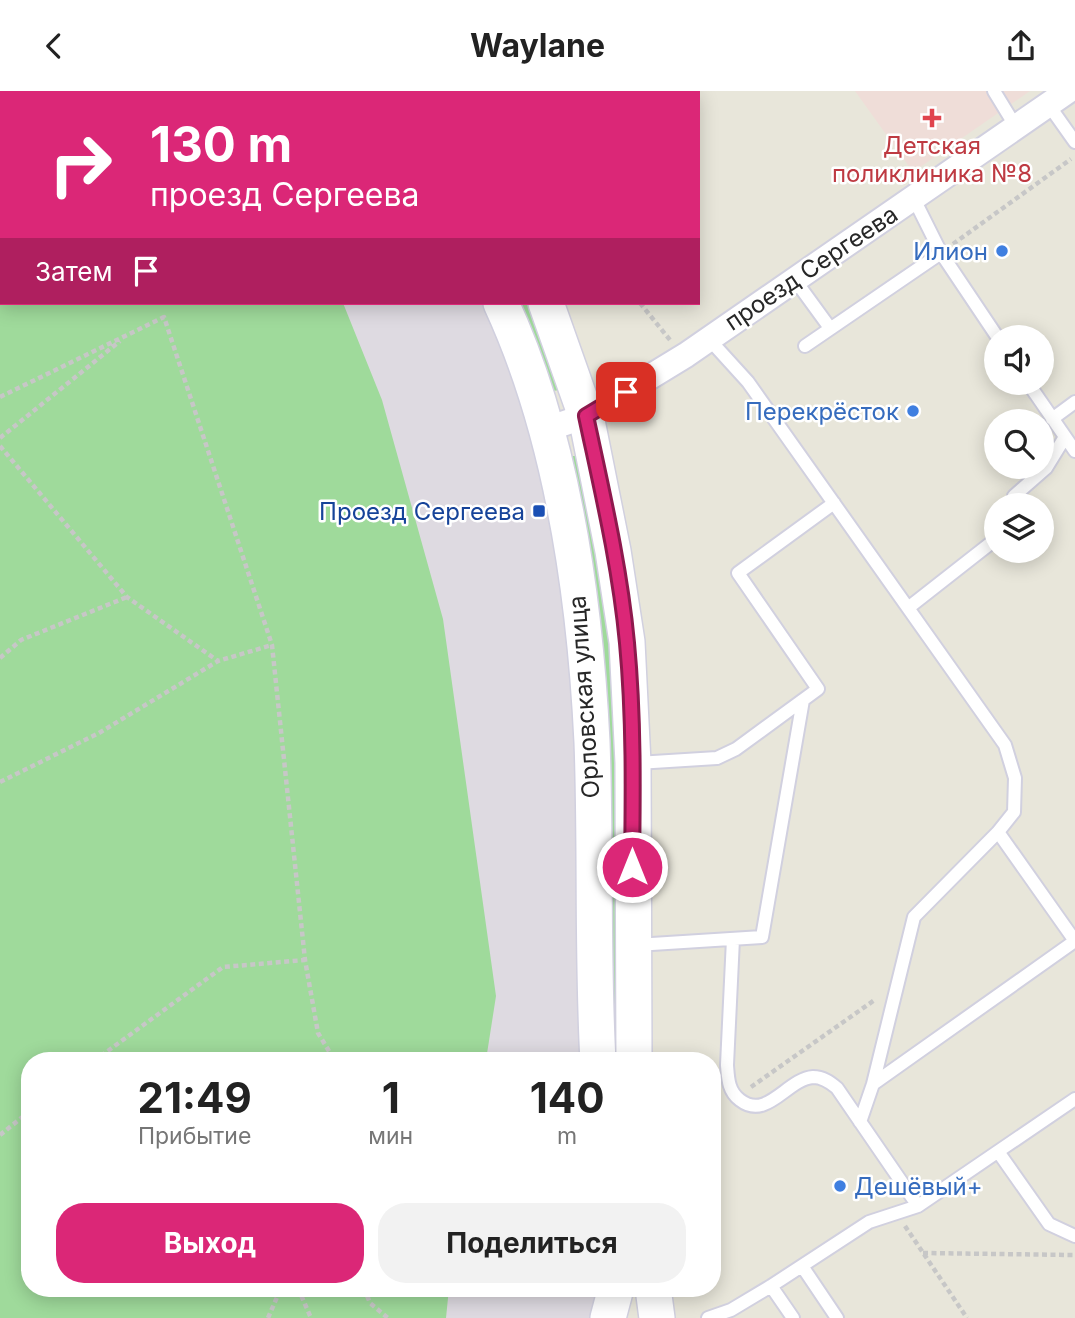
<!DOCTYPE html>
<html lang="ru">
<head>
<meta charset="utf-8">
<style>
	:root { --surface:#fff; --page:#f2f2f2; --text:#222; --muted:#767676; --accent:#db2777 }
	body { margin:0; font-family:Inter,sans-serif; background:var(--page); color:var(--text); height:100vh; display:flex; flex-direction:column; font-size:26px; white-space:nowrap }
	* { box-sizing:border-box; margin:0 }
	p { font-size:23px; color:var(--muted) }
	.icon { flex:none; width:38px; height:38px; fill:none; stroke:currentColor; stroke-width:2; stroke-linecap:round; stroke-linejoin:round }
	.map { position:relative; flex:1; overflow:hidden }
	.drawer { position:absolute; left:21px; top:961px; width:700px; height:245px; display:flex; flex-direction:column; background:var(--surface); border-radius:28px; box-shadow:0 4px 18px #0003 }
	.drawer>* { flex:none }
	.guide { position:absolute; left:0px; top:0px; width:700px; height:214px; box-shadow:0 4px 18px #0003; background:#db2777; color:#fff; overflow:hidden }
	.buttons { position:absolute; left:984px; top:234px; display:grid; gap:14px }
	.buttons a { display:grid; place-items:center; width:70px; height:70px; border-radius:50%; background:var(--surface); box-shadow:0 4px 18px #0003; font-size:35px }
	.pin { position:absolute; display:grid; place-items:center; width:60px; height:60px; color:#fff; margin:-30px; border-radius:14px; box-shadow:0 4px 10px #0006 }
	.me { position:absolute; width:77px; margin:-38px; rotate:0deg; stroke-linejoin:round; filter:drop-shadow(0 0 5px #0008) }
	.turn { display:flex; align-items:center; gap:24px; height:147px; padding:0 35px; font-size:32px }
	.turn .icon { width:91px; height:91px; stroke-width:2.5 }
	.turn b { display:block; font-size:49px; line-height:60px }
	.then { display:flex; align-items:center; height:66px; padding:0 35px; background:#0003; gap:14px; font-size:26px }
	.eta { display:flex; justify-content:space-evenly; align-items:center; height:119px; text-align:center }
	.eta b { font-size:42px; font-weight:700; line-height:49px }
	.button { display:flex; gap:14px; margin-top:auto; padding:14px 35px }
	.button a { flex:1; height:80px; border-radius:28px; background:var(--accent); color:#fff; font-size:28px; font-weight:700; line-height:80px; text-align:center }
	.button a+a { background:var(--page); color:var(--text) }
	header { display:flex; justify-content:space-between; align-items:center; height:91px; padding:0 35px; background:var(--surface); font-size:32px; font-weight:700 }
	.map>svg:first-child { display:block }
	.industrial { fill:#dedae1 }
	.medical { fill:#efddd8 }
	.green { fill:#9fda9b }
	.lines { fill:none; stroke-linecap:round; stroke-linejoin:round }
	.lane-casing { stroke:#d1d0df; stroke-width:16 }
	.street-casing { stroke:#d1d0df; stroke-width:28 }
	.secondary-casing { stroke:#d1d0df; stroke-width:38 }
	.path { stroke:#c7c7c7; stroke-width:4.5; stroke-dasharray:5 3.5; stroke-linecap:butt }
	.lane { stroke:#fff; stroke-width:12 }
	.street { stroke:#fff; stroke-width:24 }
	.secondary { stroke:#fff; stroke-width:35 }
	.route-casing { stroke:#8e194d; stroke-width:18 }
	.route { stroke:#db2777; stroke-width:12 }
	.health-dot { fill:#e0444e; stroke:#fff; stroke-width:2.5 }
	.shop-dot { fill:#3f7fe0; stroke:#fff; stroke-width:2.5 }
	.transit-dot { fill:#1a4fb4; stroke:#fff; stroke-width:2.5 }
	.labels { text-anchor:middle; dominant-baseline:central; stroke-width:5; stroke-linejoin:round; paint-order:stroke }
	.health-label { font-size:24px; fill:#be3a42; stroke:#fff }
	.shop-label { font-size:24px; fill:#366cbe; stroke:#fff; text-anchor:end }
	.street-label { font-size:24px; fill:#272727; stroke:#fff }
	.transit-label { font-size:24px; fill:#164399; stroke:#fff; text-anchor:end }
</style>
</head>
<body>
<header><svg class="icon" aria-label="back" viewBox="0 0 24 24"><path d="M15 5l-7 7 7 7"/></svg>Waylane<svg class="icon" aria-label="share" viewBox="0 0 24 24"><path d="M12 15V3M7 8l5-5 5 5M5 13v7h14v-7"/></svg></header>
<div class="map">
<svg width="1075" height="1227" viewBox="0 0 1075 1227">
	<rect width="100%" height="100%" fill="#e8e6da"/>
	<path class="industrial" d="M113 0H350L351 2H114Z
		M47 212H484L532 336 561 483 579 685 587 969H450Z
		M428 1197H595L593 1227H425Z"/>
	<path class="medical" d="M855 0H1030L913 81Z"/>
	<path class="green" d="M0 0 165 2H2V212H343L382 309 443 528 496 905 486 969 30 970V1197H449L446 1227H0Z
		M516 212H534L560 299 552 300Z
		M572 365H579L614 549 623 969H609L568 370Z"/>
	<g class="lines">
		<defs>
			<path id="lane" d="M994 0 1016 36
				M1048 13 1075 51
				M914 108 941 162 998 247
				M795 189 830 237
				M708 247 748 291 1005 654 1015 687 1014 721 998 741 914 826 873 993 860 1031
				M805 255 941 162
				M1028 292 1075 360
				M1052 328 1075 311
				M1014 415V405L1046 377 1065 346
				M908 517 996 448
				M637 672 717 667 736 658 818 598 738 482 834 412
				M733 848 727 974C728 987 728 1000 740 1009 767 1030 787 988 813 986 823 986 830 991 837 997L918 1115
				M636 854 762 846 803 609
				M873 993 1075 850 998 741
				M999 1062 1049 1133 1075 1145
				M802 1175 837 1227
				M771 1195 793 1227
				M708 1227 731 1219 771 1195 869 1131 918 1115 1075 1008"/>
			<path id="street" d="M547 338 586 325 686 264 1068 0"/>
			<path id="secondary" d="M373 0 375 2
				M423 0 424 2
				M501 212C562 344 585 507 592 651 596 757 592 864 598 970
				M546 212 586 325 613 460 627 551 633 672 634 970
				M653 1197 657 1227
				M608 1227 616 1197"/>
		</defs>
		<use href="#lane" class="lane-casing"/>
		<use href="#street" class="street-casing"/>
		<use href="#secondary" class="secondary-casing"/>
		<path class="path" d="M488 0 489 2
			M953 153 1071 68
			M640 212 670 249
			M0 306 164 226 272 554 305 869 318 942 335 970
			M0 347 120 250
			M0 355 127 506 218 570
			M0 567 21 549 127 506
			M0 691 99 642 218 570 272 554
			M94 970 223 876 305 869
			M751 996 876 908
			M0 1044 30 1020
			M905 1135 967 1227
			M923 1162 1073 1164
			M298 1197 311 1227
			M364 1197 370 1212 388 1227
			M268 1227 281 1197"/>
		<use href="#lane" class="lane"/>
		<use href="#street" class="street"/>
		<use href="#secondary" class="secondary"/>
	</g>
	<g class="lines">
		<defs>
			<path id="route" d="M626 301 586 325C602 400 620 476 627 552 634 626 633 702 632 776"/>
		</defs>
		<use href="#route" class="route-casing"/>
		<use href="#route" class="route"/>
	</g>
	<path class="health-dot" d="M928.5 16.5h7v7h7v7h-7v7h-7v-7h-7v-7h7z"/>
	<g class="shop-dot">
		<circle cx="1002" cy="160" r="7"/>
		<circle cx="913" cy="320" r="7"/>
		<circle cx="840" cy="1095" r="7"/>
	</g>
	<rect class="transit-dot" x="532" y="413" width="14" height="14" rx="3.5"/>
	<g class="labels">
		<g class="health-label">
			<text x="932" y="54">Детская<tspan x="932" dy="28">поликлиника №8</tspan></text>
		</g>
		<g class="shop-label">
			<text x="988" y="160">Илион</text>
			<text x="899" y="320">Перекрёсток</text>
			<text x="854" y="1095" text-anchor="start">Дешёвый+</text>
		</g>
		<g class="street-label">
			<text transform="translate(811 177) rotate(-34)">проезд Сергеева</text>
			<text transform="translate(584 606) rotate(-94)">Орловская улица</text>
		</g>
		<g class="transit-label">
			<text x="525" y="420">Проезд Сергеева</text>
		</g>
	</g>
</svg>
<div class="buttons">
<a><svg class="icon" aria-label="sound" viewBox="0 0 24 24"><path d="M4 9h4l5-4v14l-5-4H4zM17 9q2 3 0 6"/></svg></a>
<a><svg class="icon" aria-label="search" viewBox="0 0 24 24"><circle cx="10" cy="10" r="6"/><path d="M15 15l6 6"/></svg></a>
<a><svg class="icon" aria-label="layers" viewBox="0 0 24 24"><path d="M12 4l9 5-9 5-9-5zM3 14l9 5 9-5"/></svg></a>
</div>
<div class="pin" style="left:626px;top:301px;background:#d93025"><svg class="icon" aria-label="arrive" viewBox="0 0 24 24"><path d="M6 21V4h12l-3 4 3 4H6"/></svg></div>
<svg class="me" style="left:632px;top:776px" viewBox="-20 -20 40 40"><circle r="17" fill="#db2777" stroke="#fff" stroke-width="3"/><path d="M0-11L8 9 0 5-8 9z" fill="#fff"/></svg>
<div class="guide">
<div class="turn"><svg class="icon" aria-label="right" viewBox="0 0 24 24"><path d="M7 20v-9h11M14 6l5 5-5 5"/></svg><div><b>130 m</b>проезд Сергеева</div></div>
<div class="then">Затем<svg class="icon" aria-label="arrive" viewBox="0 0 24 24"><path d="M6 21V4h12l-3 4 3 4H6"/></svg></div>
</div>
<section class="drawer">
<div class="eta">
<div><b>21:49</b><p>Прибытие</p></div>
<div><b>1</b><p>мин</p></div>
<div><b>140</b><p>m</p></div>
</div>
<div class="button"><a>Выход</a><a>Поделиться</a></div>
</section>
</div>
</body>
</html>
